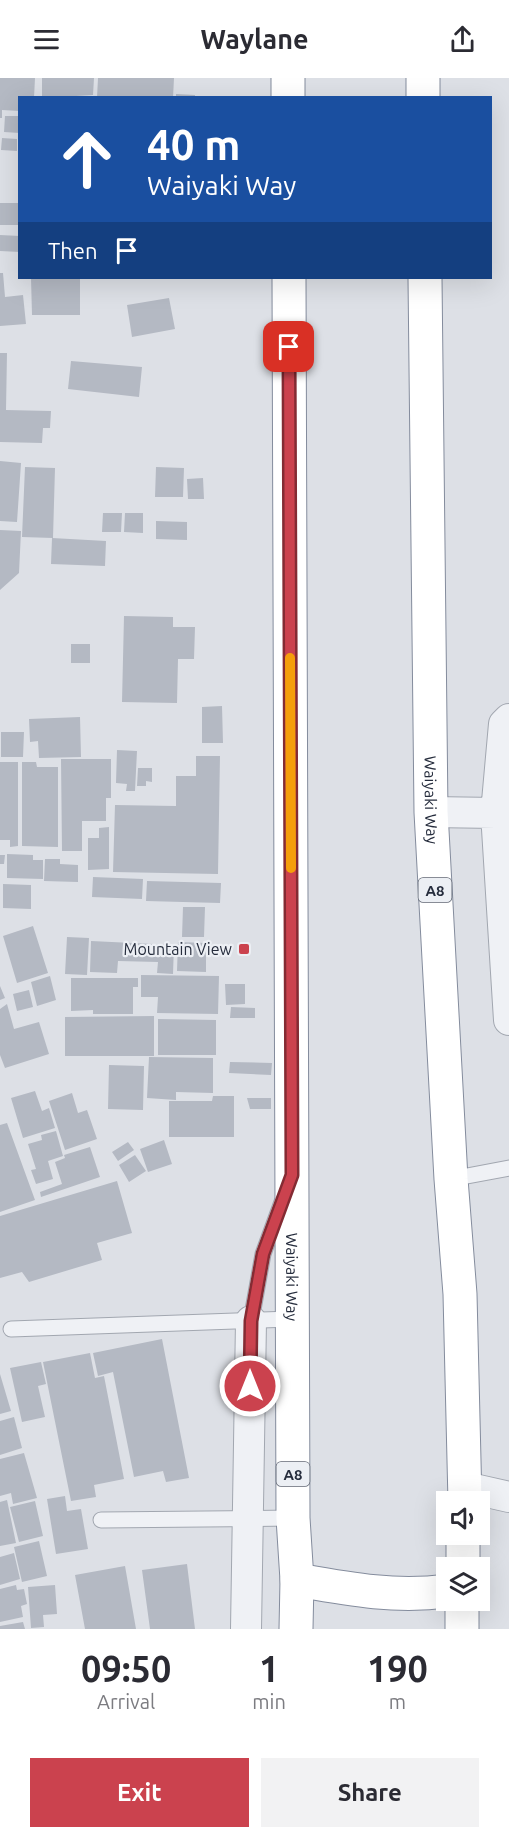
<!DOCTYPE html>
<html lang="en">
<head>
<meta charset="utf-8">
<style>
	:root { --surface:#fff; --page:#f2f2f3; --text:#2b2b33; --muted:#7c7c81; --accent:#cb424e }
	body { margin:0; font-family:Ubuntu,sans-serif; background:var(--page); color:var(--text); height:100vh; display:flex; flex-direction:column; font-size:22px; white-space:nowrap }
	* { box-sizing:border-box; margin:0 }
	p { font-size:20px; color:var(--muted) }
	.icon { flex:none; width:33px; height:33px; fill:none; stroke:currentColor; stroke-width:2; stroke-linecap:round; stroke-linejoin:round }
	.map { position:relative; height:1551px; overflow:hidden }
	.side { display:flex; flex-direction:column; background:var(--surface); flex:1 }
	.side>* { flex:none }
	.hud { position:absolute; left:18px; top:18px; width:474px; height:183px; border-radius:0px; box-shadow:0 6px 24px #0002; background:#1a4fa0; color:#fff; overflow:hidden }
	.buttons { position:absolute; left:436px; top:1413px; display:grid; gap:12px }
	.buttons a { display:grid; place-items:center; width:54px; height:54px; border-radius:0px; background:var(--surface); box-shadow:0 6px 24px #0002; font-size:30px }
	.pin { position:absolute; display:grid; place-items:center; width:51px; height:51px; color:#fff; margin:-26px; border-radius:12px; box-shadow:0 3px 9px #0006 }
	.me { position:absolute; width:66px; margin:-33px; rotate:0deg; stroke-linejoin:round; filter:drop-shadow(0 0 4px #0008) }
	.turn { display:flex; align-items:center; gap:21px; height:126px; padding:0 30px; font-size:27px }
	.turn .icon { width:78px; height:78px; stroke-width:2.5 }
	.turn b { display:block; font-size:42px; line-height:51px }
	.then { display:flex; align-items:center; height:57px; padding:0 30px; background:#0003; gap:12px; font-size:22px }
	.eta { display:flex; justify-content:space-evenly; align-items:center; height:102px; text-align:center }
	.eta b { font-size:36px; font-weight:700; line-height:42px }
	.action { display:flex; gap:12px; margin-top:auto; padding:12px 30px }
	.action a { flex:1; height:69px; border-radius:0px; background:var(--accent); color:#fff; font-size:24px; font-weight:700; line-height:69px; text-align:center }
	.action a+a { background:var(--page); color:var(--text) }
	header { display:flex; justify-content:space-between; align-items:center; height:78px; padding:0 30px; background:var(--surface); font-size:27px; font-weight:700 }
	.map>svg:first-child { display:block }
	.building { fill:#b4b9c3 }
	.lines { fill:none; stroke-linecap:round; stroke-linejoin:round }
	.lane-casing { stroke:#a2a7b0; stroke-width:17 }
	.street-casing { stroke:#a2a7b0; stroke-width:32 }
	.highway-casing { stroke:#848c9d; stroke-width:35 }
	.lane { stroke:#eff1f5; stroke-width:15 }
	.street { stroke:#eff1f5; stroke-width:30 }
	.highway { stroke:#fff; stroke-width:33 }
	.route-casing { stroke:#842b33; stroke-width:15 }
	.route { stroke:#cb424e; stroke-width:10 }
	.slow { stroke:#f59e0b; stroke-width:10 }
	.poi-dot { fill:#cb424e; stroke:#eceff4; stroke-width:2 }
	.labels { text-anchor:middle; dominant-baseline:central; stroke-width:4.5; stroke-linejoin:round; paint-order:stroke }
	.shield { fill:#eceff4; stroke:#616774; stroke-width:1.5 }
	.shield-label { font-size:15px; font-weight:bold; fill:#262d3d }
	.street-label { font-size:16px; fill:#262d3d; stroke:#eceff4 }
	.poi-label { font-size:16px; fill:#262d3d; stroke:#eceff4; text-anchor:end }
</style>
</head>
<body>
<header><svg class="icon" aria-label="menu" viewBox="0 0 24 24"><path d="M4 6h16M4 12h16M4 18h16"/></svg>Waylane<svg class="icon" aria-label="share" viewBox="0 0 24 24"><path d="M12 15V3M7 8l5-5 5 5M5 13v7h14v-7"/></svg></header>
<div class="map">
<svg width="509" height="1551" viewBox="0 0 509 1551">
	<rect width="100%" height="100%" fill="#dde0e6"/>
	<path class="building" d="M0 0H35L34 20H20V33L2 32V40H0Z
		M42 0H94L93 17 42 20Z
		M98 0H174L173 20H97Z
		M176 16 195 17V20H176Z
		M5 38H20V55L4 54Z
		M2 60 17 61V73L1 72Z
		M0 125H20V147H0Z
		M0 157 20 158V174L0 173Z
		M0 195H3L5 219 23 217 26 246 0 248Z
		M31 200H80V237H32Z
		M169 220 175 251 132 259 127 227Z
		M0 275H7L6 332 51 333 50 350H43L42 365 0 364Z
		M71 283 142 289 139 319 68 311Z
		M0 383 21 385 17 444 0 443Z
		M25 389 55 390 53 460 22 459Z
		M156 389 184 390 183 419H155Z
		M203 400 204 421H188L187 401Z
		M103 435H122L121 454H102Z
		M125 435H143V455L124 454Z
		M156 443 187 444V462L156 461Z
		M0 452 21 453 19 495 0 512Z
		M52 460 106 463 105 488 51 486Z
		M124 538 173 539V549H195L194 581H178L177 625 122 624Z
		M71 566H90V585H71Z
		M222 628 223 665H202V629Z
		M80 639 81 679 39 680 38 663 30 664 29 641Z
		M1 654H24L23 679H1Z
		M117 672 137 673 135 713H126L127 706 116 705Z
		M196 678H220L218 796 113 794 115 727 176 728V698H196Z
		M61 681H111V720H106V743H82V773H62Z
		M0 684H18V768L10 769V762H0Z
		M22 684H36L37 689H58V769L22 768Z
		M138 690H152V704L146 703V708H137Z
		M109 749V791L88 792V760H99V750Z
		M7 776 33 777V782H43V801L7 800Z
		M0 777H5L4 786H0Z
		M45 781H60V786L78 787V804L44 803Z
		M93 799 143 801 142 821 92 819Z
		M147 803 221 805 220 825 146 823Z
		M3 806 31 807V831L3 830Z
		M183 829H205L204 859H182Z
		M33 848 48 895 17 905 3 858Z
		M67 859 89 860 87 897 65 896Z
		M91 863 174 867 173 896 157 895 158 884 118 883 117 895 90 894Z
		M178 864 206 865V894L177 893Z
		M141 897 219 898 218 936 157 935 158 919H141Z
		M50 898 56 922 37 928 31 904Z
		M71 900H138V909H133V936H93V932L71 933Z
		M225 906H245V926L226 927Z
		M0 908 5 920 0 922Z
		M29 912 33 929 17 933 13 916Z
		M7 926 14 951 39 944 49 976 5 990 0 977V931Z
		M231 929 255 930V940H230Z
		M154 938V978H65V939Z
		M158 941 216 942V977H158Z
		M149 979 213 980V1015L176 1014V1022L147 1020Z
		M230 984 272 985 271 997 229 995Z
		M109 987 144 988 143 1032 108 1031Z
		M35 1013 42 1033 49 1030 55 1050 23 1060 11 1020Z
		M72 1015 78 1035 87 1032 97 1061 65 1072 49 1023Z
		M213 1018H234V1059H169V1023H212Z
		M247 1020H271V1031H250Z
		M7 1045 35 1122 0 1134V1047Z
		M56 1053 63 1078 48 1083 53 1101 36 1106 31 1092 36 1091 28 1066 42 1062 41 1057Z
		M164 1062 172 1086 148 1094 140 1071Z
		M128 1064 134 1072 118 1083 112 1074Z
		M90 1069 100 1099 41 1119 40 1114 62 1106 55 1084 65 1080 64 1077Z
		M135 1077 146 1093 129 1104 119 1087Z
		M117 1103 132 1155 97 1165 102 1182 29 1204 22 1194 0 1200V1138Z
		M162 1261 189 1400 166 1404 163 1393 134 1399 113 1294 98 1298 93 1275Z
		M90 1275 95 1300 104 1298 124 1401 94 1407 96 1419 71 1423 43 1284Z
		M41 1284 46 1306 38 1308 45 1339 22 1344 10 1290Z
		M0 1296 11 1333 0 1336Z
		M14 1339 22 1370 0 1377V1343Z
		M24 1375 37 1420 13 1426 11 1415 0 1418V1381Z
		M65 1418 67 1433 81 1431 88 1471 56 1476 47 1421Z
		M7 1422 16 1465 0 1468V1424Z
		M35 1423 43 1458 19 1464 10 1429Z
		M39 1463 47 1498 22 1504 14 1469Z
		M14 1475 20 1501 0 1507V1479Z
		M187 1486 195 1551H150L142 1492Z
		M125 1488 136 1551H85L75 1497Z
		M16 1507 17 1512 24 1511 27 1526 21 1528 23 1539 0 1544V1511Z
		M55 1507 57 1536 43 1537 44 1549 31 1550 28 1509Z
		M23 1544 25 1551H0V1548Z"/>
	<g class="lines">
		<defs>
			<path id="lane" d="M451 1101 509 1090
				M251 1243 263 1176 282 1124
				M11 1251 292 1241
				M101 1442 293 1440"/>
			<path id="street" d="M509 641 504 646 496 735 509 942
				M431 734 496 735
				M465 1409 509 1419
				M246 1551 251 1243"/>
			<g id="highway">
				<path d="M288 0V20"/>
				<path d="M423 0V20"/>
				<path id="s1" d="M289 200 293 1440 297 1502 296 1551"/>
				<path id="s2" d="M425 200 431 734 451 1101 460 1216 465 1424"/>
				<path d="M463 1490V1456"/>
				<path d="M297 1502C348 1511 395 1520 447 1513"/>
				<path d="M462 1551V1522"/>
			</g>
		</defs>
		<use href="#lane" class="lane-casing"/>
		<use href="#street" class="street-casing"/>
		<use href="#highway" class="highway-casing"/>
		<use href="#lane" class="lane"/>
		<use href="#street" class="street"/>
		<use href="#highway" class="highway"/>
	</g>
	<g class="lines">
		<defs>
			<path id="route" d="M250 1308 251 1243 263 1176 292 1097 289 269"/>
		</defs>
		<use href="#route" class="route-casing"/>
		<use href="#route" class="route"/>
		<path class="slow" d="M290 580 291 790"/>
	</g>
	<rect class="poi-dot" x="238" y="865" width="12" height="12" rx="3"/>
	<g class="labels">
		<g class="shield">
			<rect x="418.5" y="800" width="33" height="24" rx="4.5"/>
			<rect x="276.5" y="1384" width="33" height="24" rx="4.5"/>
		</g>
		<g class="shield-label">
			<text x="435" y="812">A8</text>
			<text x="293" y="1396">A8</text>
		</g>
		<g class="street-label">
			<text stroke="none"><textPath href="#s2" startOffset="522">Waiyaki Way</textPath></text>
			<text stroke="none"><textPath href="#s1" startOffset="999">Waiyaki Way</textPath></text>
		</g>
		<g class="poi-label">
			<text x="232" y="871">Mountain View</text>
		</g>
	</g>
</svg>
<div class="buttons">
<a><svg class="icon" aria-label="sound" viewBox="0 0 24 24"><path d="M4 9h4l5-4v14l-5-4H4zM17 9q2 3 0 6"/></svg></a>
<a><svg class="icon" aria-label="layers" viewBox="0 0 24 24"><path d="M12 4l9 5-9 5-9-5zM3 14l9 5 9-5"/></svg></a>
</div>
<div class="pin" style="left:289px;top:269px;background:#d93025"><svg class="icon" aria-label="arrive" viewBox="0 0 24 24"><path d="M6 21V4h12l-3 4 3 4H6"/></svg></div>
<svg class="me" style="left:250px;top:1308px" viewBox="-20 -20 40 40"><circle r="17" fill="#cb424e" stroke="#fff" stroke-width="3"/><path d="M0-11L8 9 0 5-8 9z" fill="#fff"/></svg>
<div class="hud">
<div class="turn"><svg class="icon" aria-label="ahead" viewBox="0 0 24 24"><path d="M12 20V5M6 11l6-6 6 6"/></svg><div><b>40 m</b>Waiyaki Way</div></div>
<div class="then">Then<svg class="icon" aria-label="arrive" viewBox="0 0 24 24"><path d="M6 21V4h12l-3 4 3 4H6"/></svg></div>
</div>
</div>
<section class="side">
<div class="eta">
<div><b>09:50</b><p>Arrival</p></div>
<div><b>1</b><p>min</p></div>
<div><b>190</b><p>m</p></div>
</div>
<div class="action"><a>Exit</a><a>Share</a></div>
</section>
</body>
</html>
